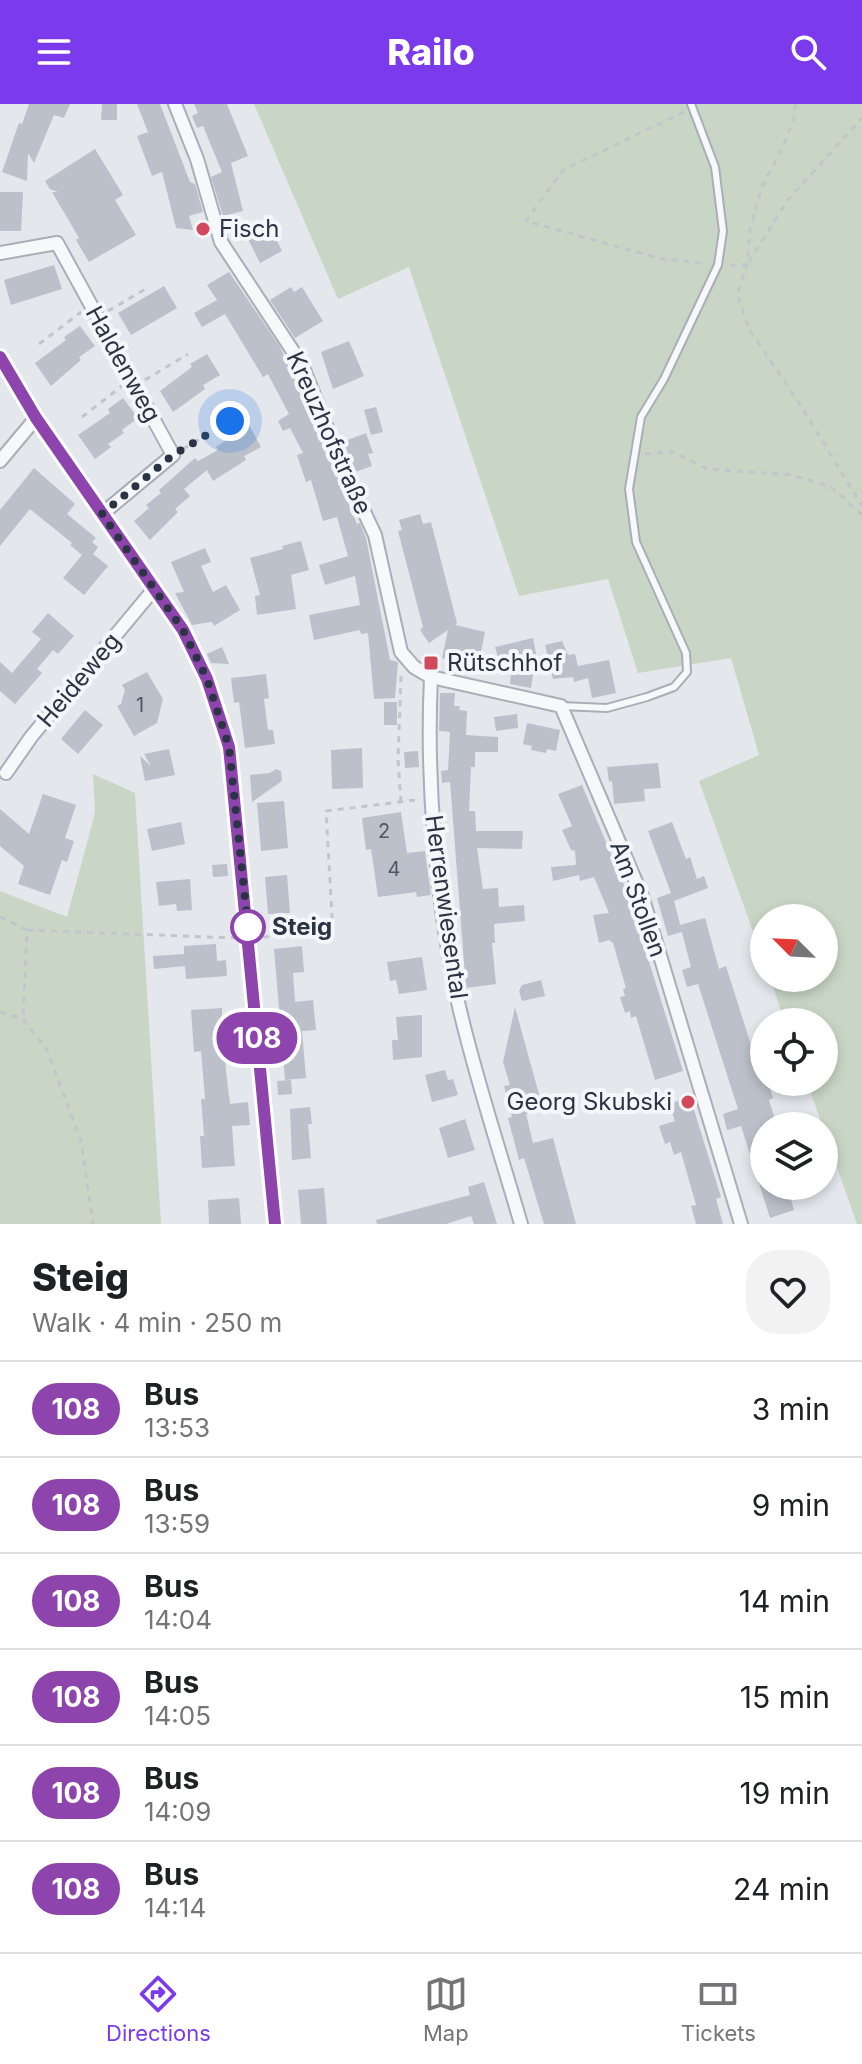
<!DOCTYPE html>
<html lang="en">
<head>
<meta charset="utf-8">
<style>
  body { margin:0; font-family:Inter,sans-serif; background:#f2f2f2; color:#202124; height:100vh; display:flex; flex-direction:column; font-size:30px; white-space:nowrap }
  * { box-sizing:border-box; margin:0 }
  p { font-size:26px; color:#757577 }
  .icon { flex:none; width:44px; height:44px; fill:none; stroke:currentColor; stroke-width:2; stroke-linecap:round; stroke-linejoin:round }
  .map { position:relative; height:1120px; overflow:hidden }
  .sheet { display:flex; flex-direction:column; background:#fff; flex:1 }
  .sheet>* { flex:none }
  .badge { padding:0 16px; border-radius:26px; font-size:28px; line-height:52px }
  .needle { width:52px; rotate:294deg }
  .controls { position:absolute; left:750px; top:800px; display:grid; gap:16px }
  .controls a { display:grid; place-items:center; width:88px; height:88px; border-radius:50%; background:#fff; box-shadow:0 4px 12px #0003; font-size:40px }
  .you { position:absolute; width:40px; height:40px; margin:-20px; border:6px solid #fff; border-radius:50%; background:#1a73e8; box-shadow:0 0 0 12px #1a73e833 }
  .map>.badge { position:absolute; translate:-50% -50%; box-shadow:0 0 0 4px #fff }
  .round { display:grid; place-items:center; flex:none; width:84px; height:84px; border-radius:32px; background:#f2f2f2 }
  .head { display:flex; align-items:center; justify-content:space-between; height:136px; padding:0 32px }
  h1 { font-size:38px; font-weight:800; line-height:60px }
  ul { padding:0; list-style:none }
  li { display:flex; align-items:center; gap:24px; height:96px; padding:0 32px; border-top:2px solid #e0e0e0 }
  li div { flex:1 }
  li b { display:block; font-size:30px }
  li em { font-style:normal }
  li .badge { min-width:88px; font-weight:700; text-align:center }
  header { display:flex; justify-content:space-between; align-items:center; height:104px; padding:0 32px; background:#7c3aed; color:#fff; font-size:36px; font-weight:800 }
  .menu { display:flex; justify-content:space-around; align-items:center; height:112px; border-top:2px solid #e0e0e0; background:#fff; font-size:22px; color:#757577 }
  .menu a { display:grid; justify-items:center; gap:4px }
  .menu .active { color:#7c3aed }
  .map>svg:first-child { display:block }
</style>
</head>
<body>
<header><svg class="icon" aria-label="menu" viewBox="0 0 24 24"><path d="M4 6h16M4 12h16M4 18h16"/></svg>Railo<svg class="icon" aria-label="search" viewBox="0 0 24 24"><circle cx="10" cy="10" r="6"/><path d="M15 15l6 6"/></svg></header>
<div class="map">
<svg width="862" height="1120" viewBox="0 0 862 1120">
  <rect width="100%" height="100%" fill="#e4e7ec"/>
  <g fill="#c9d6c5">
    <polygon points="254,0 862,0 862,1120 857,1120 807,978 824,978 824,918 785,918 770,874 824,874 824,814 764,814 764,858 699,677 759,651 731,554 638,569 608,475 519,492 409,163 338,195"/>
    <polygon points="93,670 135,689 161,1120 0,1120 0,787 67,813 95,709"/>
  </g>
  <g fill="#bbc0ca">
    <polygon points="29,0 70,0 64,14 54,11 34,59 28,49 27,77 2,68 19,19 22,20"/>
    <polygon points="102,0 117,0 117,16 101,16"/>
    <polygon points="137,0 160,0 190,78 195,80 203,108 189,112 193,126 176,124 162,68 152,72 137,32 148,28"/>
    <polygon points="194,0 227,0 248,52 231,59 243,107 223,112 211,73 222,68 203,22 197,24 192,12 198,9"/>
    <polygon points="95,45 123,91 115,96 136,131 89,158 76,136 79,134 52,88 58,88 50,85 45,77"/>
    <polygon points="0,88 23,88 21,127 0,127"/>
    <polygon points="269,120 282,147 260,159 246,131"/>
    <polygon points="54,161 62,185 11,201 4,176"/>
    <polygon points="229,168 280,243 307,299 357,420 360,419 366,434 390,556 398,558 395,594 374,595 368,529 361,530 360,526 314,536 309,511 360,501 355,472 325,481 319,461 348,452 337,413 323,417 311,376 306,378 297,351 303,349 290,324 283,327 278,317 289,310 268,270 263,273 225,210 202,223 194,209 217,196 207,181"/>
    <polygon points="164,182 177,204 131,231 118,209"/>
    <polygon points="291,183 294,188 302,183 323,217 295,234 270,196"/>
    <polygon points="80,222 95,242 79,253 81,256 51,282 35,259 66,236 64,233"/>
    <polygon points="349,237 364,272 333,285 321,248"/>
    <polygon points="207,250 220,271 203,281 205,285 173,308 160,287 192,263 190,260"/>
    <polygon points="123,294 138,314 122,326 124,329 108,340 111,343 95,355 78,331 110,309 108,305"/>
    <polygon points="376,303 383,328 371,331 364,306"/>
    <polygon points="249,321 261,343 244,352 246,356 213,377 207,366 184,385 190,392 175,405 178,408 150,436 134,417 149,404 146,401 161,389 159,386 195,354 198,357 218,346 216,343"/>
    <polygon points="366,329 373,349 368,350 372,362 355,368 342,338"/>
    <polygon points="34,364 75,400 67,410 96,434 92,438 98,443 93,450 108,462 84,491 63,474 82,451 70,441 72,439 30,405 0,442 0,406"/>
    <polygon points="420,410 423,420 431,418 457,519 455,521 485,528 478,562 442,554 448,526 429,539 420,526 423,523 398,427 402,426 399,416"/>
    <polygon points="301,437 309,466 291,471 296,505 257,511 255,492 260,491 250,454 283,445 282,442"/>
    <polygon points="205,444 211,458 201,462 213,488 226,481 240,506 214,522 212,518 192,521 175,489 184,488 171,458"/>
    <polygon points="48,509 74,532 58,550 53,546 37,565 42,569 15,600 0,587 0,558 12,569 41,535 32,528"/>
    <polygon points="533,534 536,549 531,584 510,580 511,570 507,570 509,558 500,561 495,543"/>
    <polygon points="562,537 568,551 575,550 578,562 609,556 616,589 592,594 588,574 574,578 573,573 553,575 545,541"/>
    <polygon points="222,543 229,560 211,559 207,550"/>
    <polygon points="147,568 163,595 157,619 134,632 117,602 121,600 125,586 122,581"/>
    <polygon points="266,570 269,594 264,595 268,626 273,626 275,640 245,644 239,598 234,599 231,574"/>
    <polygon points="440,589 455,589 454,602 460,602 459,606 467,607 466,631 498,633 498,648 475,648 475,663 471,663 469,707 475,707 476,727 523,727 522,745 477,744 483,785 498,784 499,803 524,801 525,817 494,820 495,839 492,839 496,880 466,884 450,678 442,679 441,667 448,666 450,628 439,627"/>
    <rect x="384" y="598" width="13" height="23"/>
    <polygon points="85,606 103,621 78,650 61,635"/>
    <polygon points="517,610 518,624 496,627 494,613"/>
    <polygon points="527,619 560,626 556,647 547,645 546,649 531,646 532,642 523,640"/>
    <polygon points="362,644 363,684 332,685 331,646"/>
    <polygon points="169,645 175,671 145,677 140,652 151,662 144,650"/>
    <polygon points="418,647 419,663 405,664 404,648"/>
    <polygon points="658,659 661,684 644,685 645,697 614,700 612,677 609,678 607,663"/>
    <polygon points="276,665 281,667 282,677 252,698 250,671 270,669"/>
    <polygon points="582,681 628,790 683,967 655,976 636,912 631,914 630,907 625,909 620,893 625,892 623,885 626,884 613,839 609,836 599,839 593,811 609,809 594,773 580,777 579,771 553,777 551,763 575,761 576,759 575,747 571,746 562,726 572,722 558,690"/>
    <polygon points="43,690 76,701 65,734 74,737 67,758 62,756 50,791 18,780 24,762 0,742 0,705 29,730"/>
    <polygon points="284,697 288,744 261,747 257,699"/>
    <polygon points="401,708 407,749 425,747 431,791 417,793 416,788 378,793 371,745 366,746 362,714"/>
    <polygon points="181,718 185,740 152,747 147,725"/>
    <polygon points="672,718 686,755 690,753 697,775 704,772 708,784 674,797 682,828 668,832 657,794 671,789 648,727"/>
    <polygon points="227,760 228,772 213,773 212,761"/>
    <polygon points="287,771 290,809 268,810 265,773"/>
    <polygon points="190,775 192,806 177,807 176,800 159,802 156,778"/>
    <polygon points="705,814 719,865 726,862 758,963 764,961 764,978 768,978 773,994 769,996 777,1022 764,1022 764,1082 787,1082 794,1106 770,1114 741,1022 727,1026 723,1010 738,1005 698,880 687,883 682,866 691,863 680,821"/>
    <polygon points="216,840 217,857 226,856 227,872 186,875 185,862 154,865 153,852 184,850 184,842"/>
    <polygon points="302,842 304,868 293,869 295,898 313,896 316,926 302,927 306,974 285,976 274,845"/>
    <polygon points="422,853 427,886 399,890 396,876 390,877 387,858"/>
    <polygon points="541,876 545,892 522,897 519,887 522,881"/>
    <polygon points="515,903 543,1005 526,1010 533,1039 553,1034 576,1120 544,1120 524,1054 519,1056 508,1014 512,1013 504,982 510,981 503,958"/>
    <polygon points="222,904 222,912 241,910 241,924 223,925 226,967 230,1000 248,998 250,1021 232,1022 235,1062 202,1064 200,1032 204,1032 201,995 205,995 201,947 194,948 191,906"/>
    <polygon points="422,911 422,953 393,956 392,936 398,936 396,913"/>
    <polygon points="445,966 448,976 453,975 458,991 432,998 425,971"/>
    <polygon points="291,976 292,990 278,991 277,977"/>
    <polygon points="690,993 721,1093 716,1095 723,1120 696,1120 691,1102 696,1101 681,1048 674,1051 670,1038 665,1040 659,1022 675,1017 669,1000"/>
    <polygon points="310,1003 312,1020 308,1020 311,1054 292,1056 290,1005"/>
    <polygon points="465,1015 475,1046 448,1054 439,1024"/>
    <polygon points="484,1078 497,1120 474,1120 471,1112 446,1120 377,1120 376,1116 470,1091 468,1083"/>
    <polygon points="324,1084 327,1120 301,1120 298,1086"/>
    <polygon points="239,1094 241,1120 209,1120 208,1096"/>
  </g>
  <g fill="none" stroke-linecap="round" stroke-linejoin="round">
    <defs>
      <polyline id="lane" points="561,602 607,604 647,593 674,583 687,568 686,549 636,438 629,385 641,313 664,275 718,161 723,127 715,63 691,0"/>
      <g id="street">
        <polyline points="175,0 197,55 221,138 302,261 341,359 375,431 401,548 414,563 431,573 561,602 642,792 741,1120"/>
        <polyline points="0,149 57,139 173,351 102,410"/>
        <polyline points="0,253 36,314 183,526 207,575 229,643 275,1120"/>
        <polyline points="0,357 36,314"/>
        <path d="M431 573C426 678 436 796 458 898 475 973 500 1047 521 1120"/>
        <polyline points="6,669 31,633 154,485"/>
      </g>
    </defs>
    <use href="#lane" stroke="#a9aeb7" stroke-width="10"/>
    <use href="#street" stroke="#a9aeb7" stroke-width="16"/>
    <g stroke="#c2c5cb" stroke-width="3" stroke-dasharray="6 6" stroke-linecap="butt">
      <polyline points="795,0 795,11 783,43 762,82 750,126 747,161 737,190 749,225 801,302 862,402"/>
      <polyline points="684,8 563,66 526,117 658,154 707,160"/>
      <polyline points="749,158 787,97 862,14"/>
      <polyline points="730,161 747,161"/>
      <polyline points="108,207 149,183"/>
      <polyline points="39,240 81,208"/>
      <polyline points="145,276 188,250"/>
      <polyline points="82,313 122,282"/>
      <polyline points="183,345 230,317"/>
      <polyline points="645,350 673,348 707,365 793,371 831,383 862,411"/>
      <polyline points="401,698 398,655 401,572"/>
      <polyline points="0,813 27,826 23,915"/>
      <polyline points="27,826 235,834"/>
      <polyline points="263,833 333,829 326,707 416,696"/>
      <polyline points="0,908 23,915 47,946 81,1037 93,1120"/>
    </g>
    <use href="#lane" stroke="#f7f8fa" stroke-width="6"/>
    <use href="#street" stroke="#f7f8fa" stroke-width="12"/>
  </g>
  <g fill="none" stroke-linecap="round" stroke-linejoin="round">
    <defs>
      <polyline id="line" points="0,253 36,314 183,526 207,575 229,643 275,1120"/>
    </defs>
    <use href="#line" stroke="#fff" stroke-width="18"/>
    <use href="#line" stroke="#8e44ad" stroke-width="12"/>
    <polyline stroke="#2b3445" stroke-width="8" stroke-dasharray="0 14.4" points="230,317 173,351 102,410 183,526 207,575 229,643 248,823"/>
  </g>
  <g fill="#d1495b" stroke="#f4f6f9" stroke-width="3">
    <circle cx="203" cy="125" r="8"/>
    <rect x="423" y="551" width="16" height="16" rx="4"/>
    <circle cx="688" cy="998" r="8"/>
  </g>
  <circle fill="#fff" stroke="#8e44ad" stroke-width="4" cx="248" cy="823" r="16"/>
  <g text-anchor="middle" stroke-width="8" stroke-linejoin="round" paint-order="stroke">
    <g font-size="20" fill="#4f5766">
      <text x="140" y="608">1</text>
      <text x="384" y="734">2</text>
      <text x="394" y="772">4</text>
    </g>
    <g font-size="24" fill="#2b3445" stroke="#f4f6f9" text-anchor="start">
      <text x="219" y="133">Fisch</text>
      <text x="447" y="567">Rütschhof</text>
      <text x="672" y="1006" text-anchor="end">Georg Skubski</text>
    </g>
    <g font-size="24" fill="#2b3445" stroke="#f4f6f9">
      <text transform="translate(123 260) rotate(61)" y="8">Haldenweg</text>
      <text transform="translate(329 329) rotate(66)" y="8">Kreuzhofstraße</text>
      <text transform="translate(79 576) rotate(-50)" y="8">Heideweg</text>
      <text transform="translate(638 795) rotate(70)" y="8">Am Stollen</text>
      <text transform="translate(446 803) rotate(82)" y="8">Herrenwiesental</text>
    </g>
    <g font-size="24" font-weight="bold" fill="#2b3445" stroke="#f4f6f9" text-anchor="start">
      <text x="272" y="831">Steig</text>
    </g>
  </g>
</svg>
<div class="controls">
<a><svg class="needle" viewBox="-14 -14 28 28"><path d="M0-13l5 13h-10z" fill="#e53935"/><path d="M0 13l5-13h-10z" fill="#757577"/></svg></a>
<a><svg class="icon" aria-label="locate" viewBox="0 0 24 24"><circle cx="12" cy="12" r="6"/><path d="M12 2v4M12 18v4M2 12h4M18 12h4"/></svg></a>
<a><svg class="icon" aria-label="layers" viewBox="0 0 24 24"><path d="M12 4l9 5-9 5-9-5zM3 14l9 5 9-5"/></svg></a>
</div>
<div class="you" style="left:230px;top:317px"></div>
<b class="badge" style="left:257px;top:934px;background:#8e44ad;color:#fff">108</b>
</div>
<section class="sheet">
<div class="head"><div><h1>Steig</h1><p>Walk · 4 min · 250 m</p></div><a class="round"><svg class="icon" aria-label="heart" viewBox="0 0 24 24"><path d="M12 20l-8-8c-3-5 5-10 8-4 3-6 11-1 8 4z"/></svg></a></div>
<ul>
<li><span class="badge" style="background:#8e44ad;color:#fff">108</span><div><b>Bus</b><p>13:53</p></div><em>3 min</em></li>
<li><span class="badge" style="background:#8e44ad;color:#fff">108</span><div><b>Bus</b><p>13:59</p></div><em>9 min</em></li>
<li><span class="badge" style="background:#8e44ad;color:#fff">108</span><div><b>Bus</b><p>14:04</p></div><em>14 min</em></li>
<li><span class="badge" style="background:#8e44ad;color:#fff">108</span><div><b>Bus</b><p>14:05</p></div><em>15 min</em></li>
<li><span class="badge" style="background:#8e44ad;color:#fff">108</span><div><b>Bus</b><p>14:09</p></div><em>19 min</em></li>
<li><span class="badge" style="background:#8e44ad;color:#fff">108</span><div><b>Bus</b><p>14:14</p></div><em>24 min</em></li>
</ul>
</section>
<nav class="menu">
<a class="active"><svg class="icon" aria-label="directions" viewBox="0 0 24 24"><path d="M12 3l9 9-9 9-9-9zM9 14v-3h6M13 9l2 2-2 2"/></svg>Directions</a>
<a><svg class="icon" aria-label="map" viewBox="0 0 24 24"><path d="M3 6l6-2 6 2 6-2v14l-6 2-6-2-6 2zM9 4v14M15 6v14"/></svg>Map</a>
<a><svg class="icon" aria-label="tickets" viewBox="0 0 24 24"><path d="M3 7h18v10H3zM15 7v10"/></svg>Tickets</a>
</nav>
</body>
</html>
